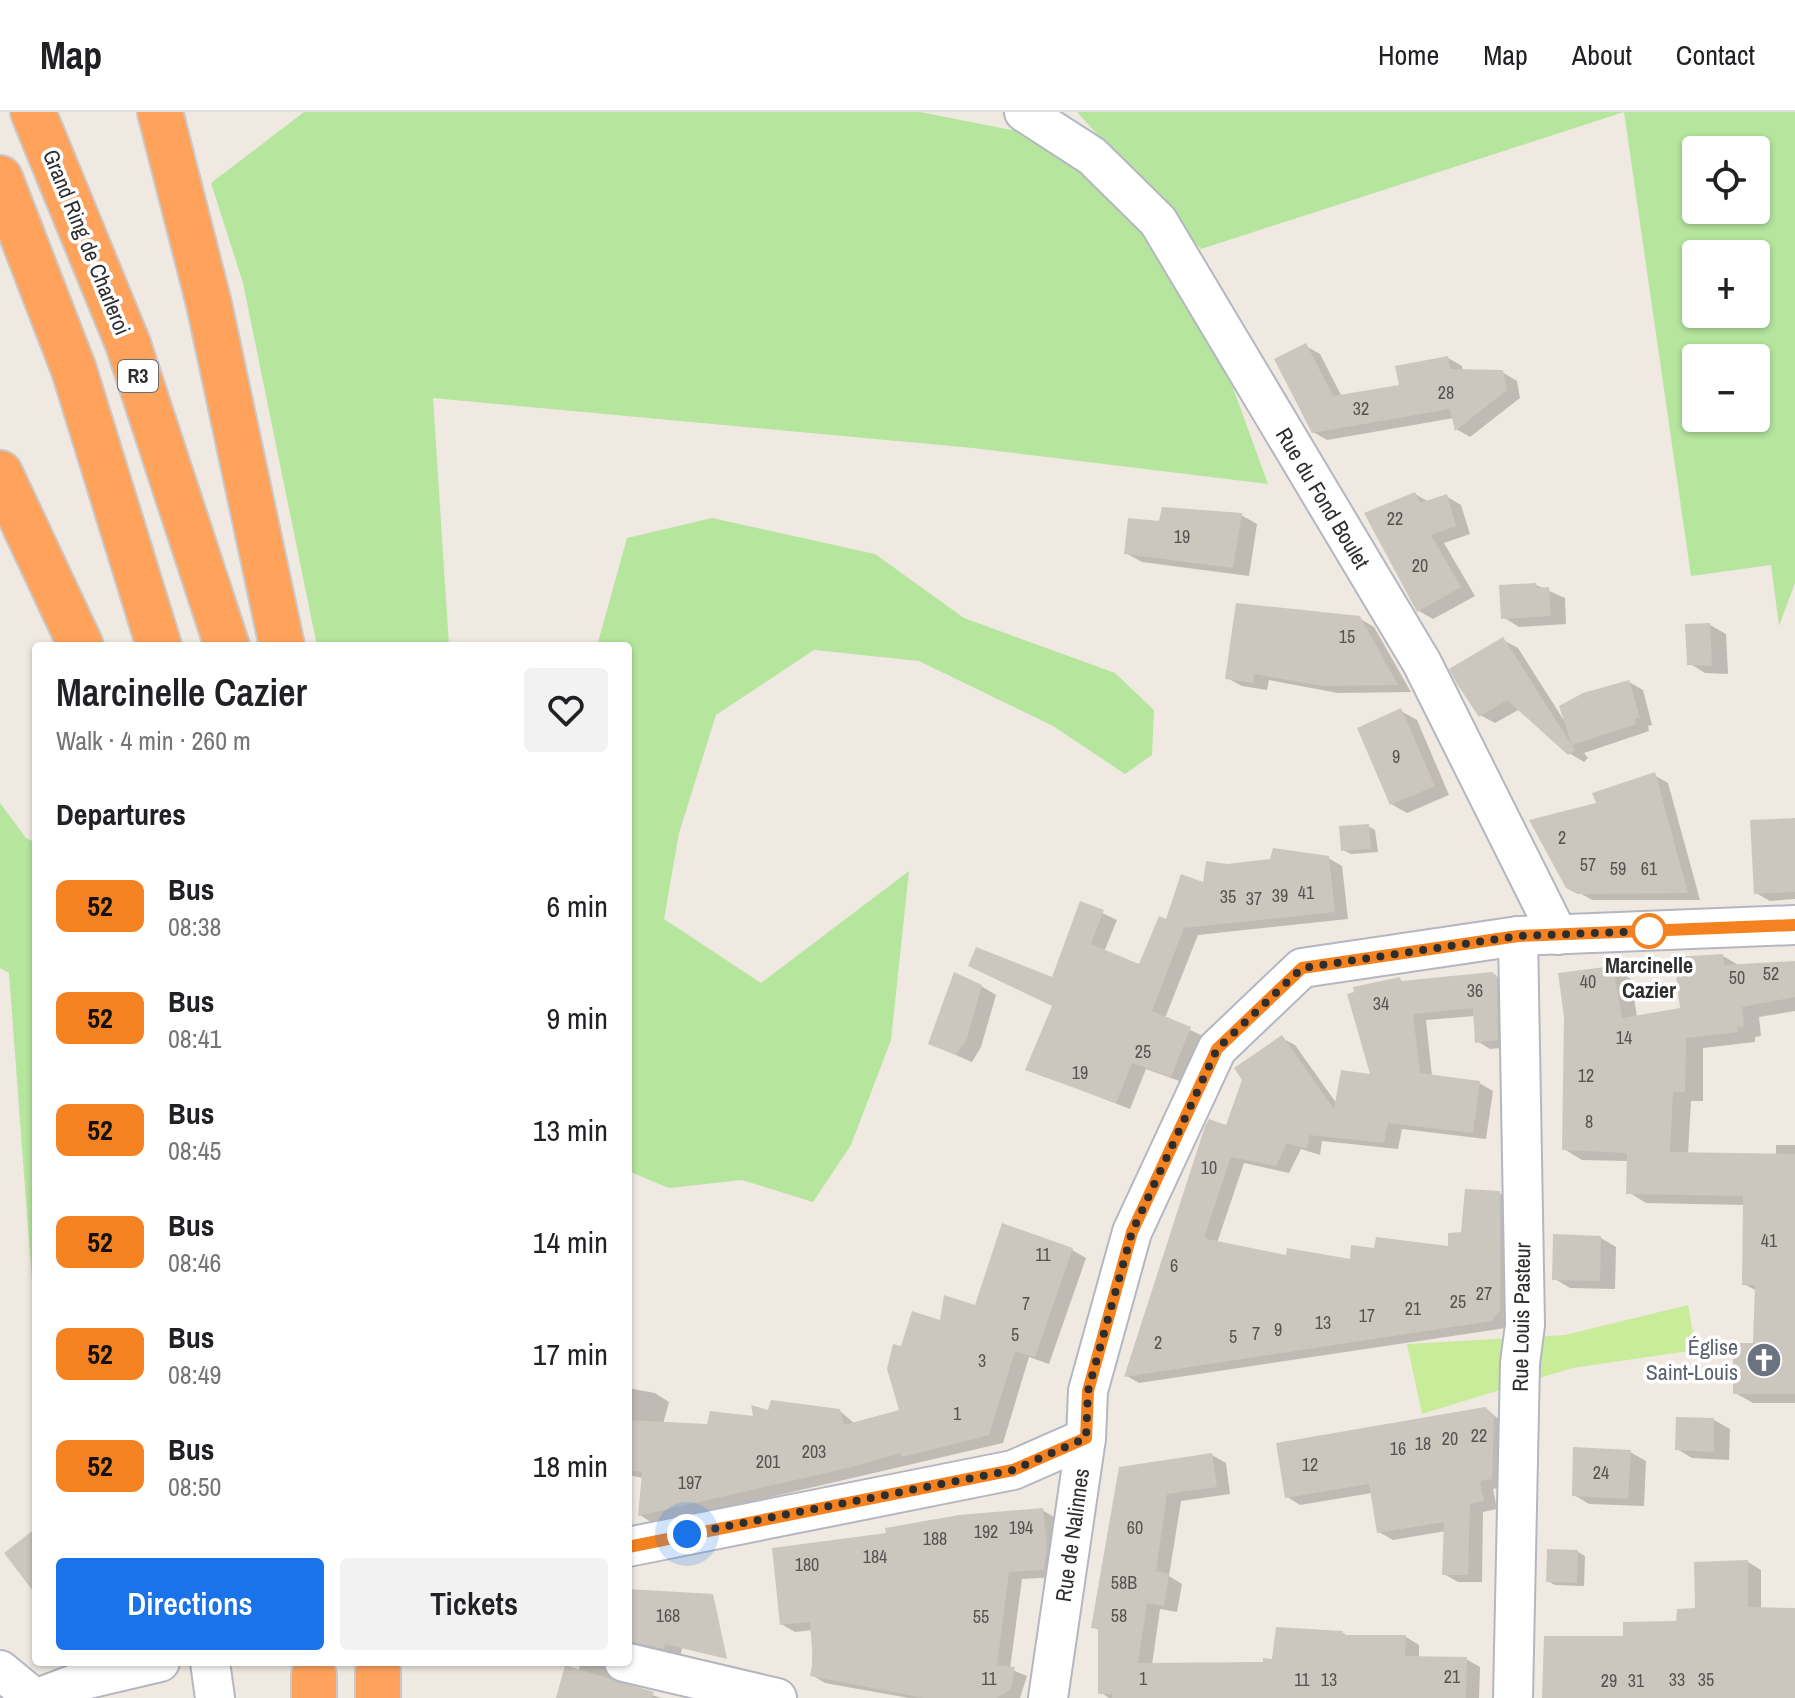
<!DOCTYPE html>
<html lang="en">
<head>
<meta charset="utf-8">
<style>
  body { margin:0; font-family:"Archivo Narrow",sans-serif; background:#f2f2f2; color:#202124; height:100vh; display:flex; flex-direction:column; font-size:30px; white-space:nowrap }
  * { box-sizing:border-box; margin:0 }
  p { font-size:26px; color:#757577 }
  .icon { flex:none; width:44px; height:44px; fill:none; stroke:currentColor; stroke-width:2; stroke-linecap:round; stroke-linejoin:round }
  .map { position:relative; flex:1; overflow:hidden }
  .drawer { position:absolute; left:32px; top:530px; width:600px; height:1024px; display:flex; flex-direction:column; background:#fff; border-radius:8px; box-shadow:0 2px 6px #0004 }
  .drawer>* { flex:none }
  .badge { padding:0 16px; border-radius:12px; font-size:28px; line-height:52px }
  .controls { position:absolute; left:1682px; top:24px; display:grid; gap:16px }
  .controls a { display:grid; place-items:center; width:88px; height:88px; border-radius:8px; background:#fff; box-shadow:0 2px 6px #0004; font-size:40px }
  .you { position:absolute; width:40px; height:40px; margin:-20px; border:6px solid #fff; border-radius:50%; background:#1a73e8; box-shadow:0 0 0 12px #1a73e833 }
  .map>.badge { position:absolute; translate:-50% -50%; box-shadow:0 0 0 4px #fff }
  h2 { padding:0 24px; font-size:30px; line-height:72px }
  .round { display:grid; place-items:center; flex:none; width:84px; height:84px; border-radius:8px; background:#f2f2f2 }
  .head { display:flex; align-items:center; justify-content:space-between; height:136px; padding:0 24px }
  h1 { font-size:38px; font-weight:600; line-height:60px }
  .action { display:flex; gap:16px; margin-top:auto; padding:16px 24px }
  .action a { flex:1; height:92px; border-radius:8px; background:#1a73e8; color:#fff; font-size:32px; font-weight:600; line-height:92px; text-align:center }
  .action a+a { background:#f2f2f2; color:#202124 }
  ul { padding:0; list-style:none }
  li { display:flex; align-items:center; gap:24px; height:112px; padding:0 24px }
  li div { flex:1 }
  li b { display:block; font-size:30px }
  li em { font-style:normal }
  li .badge { min-width:88px; font-weight:700; text-align:center }
  header { display:flex; align-items:center; gap:48px; box-sizing:border-box; height:112px; padding:0 40px; background:#fff; border-bottom:2px solid #e0e0e0 }
  header strong { font-size:38px }
  nav { display:flex; gap:44px; margin-inline-start:auto; font-size:28px }
  .map>svg:first-child { display:block }
</style>
</head>
<body>
<header>
<strong>Map</strong>
<nav><a>Home</a><a>Map</a><a>About</a><a>Contact</a></nav>
</header>
<div class="map">
<svg width="1795" height="1586" viewBox="0 0 1795 1586">
  <rect width="100%" height="100%" fill="#efe9e1"/>
  <g fill="#b6e59e" fill-rule="evenodd">
    <polygon points="304,0 920,0 1032,22 1145,113 1232,273 1268,372 973,336 433,286 449,534 317,534 243,171 211,71"/>
    <path d="M1077 0H1795V471L1779 514 1771 453 1691 464 1624 0 1201 137ZM1696 38H1756V98H1696ZM1696 142H1756V202H1696ZM1696 246H1756V306H1696Z"/>
    <polygon points="712,406 875,442 964,506 1115,561 1154,598 1152,643 1125,662 1053,614 919,549 814,538 716,603 679,721 664,807 761,871 909,759 891,928 851,1033 813,1090 742,1068 669,1076 628,1059 628,534 597,534 627,426"/>
    <polygon points="0,691 26,726 36,731 36,1223 9,861 0,856"/>
  </g>
  <polygon fill="#c9ec9a" points="1688,1193 1696,1238 1572,1256 1422,1302 1407,1232 1565,1223"/>
  <g fill="#0003">
    <polygon points="1306,234 1320,242 1342,285 1402,274 1448,246 1462,254 1463,259 1502,260 1517,269 1520,286 1470,325 1456,317 1454,306 1327,328 1313,320"/>
    <polygon points="1415,382 1429,390 1446,384 1461,393 1470,422 1444,431 1475,484 1433,507 1419,499"/>
    <polygon points="1241,403 1257,412 1249,464 1142,450 1126,441 1160,411"/>
    <polygon points="1536,473 1565,486 1566,512 1519,515 1503,505"/>
    <polygon points="1359,506 1374,515 1411,580 1338,581 1269,568 1267,578 1242,574 1227,566"/>
    <polygon points="1710,513 1726,522 1728,562 1705,561 1689,551"/>
    <polygon points="1503,528 1518,536 1565,610 1629,570 1643,578 1652,613 1648,614 1649,619 1584,641 1588,646 1584,650 1569,641 1520,597 1495,611 1480,603"/>
    <polygon points="1401,599 1417,608 1449,683 1407,701 1391,692"/>
    <polygon points="1654,663 1668,671 1700,788 1592,788 1568,774 1598,692"/>
    <polygon points="1795,708 1795,787 1770,789 1756,781"/>
    <polygon points="1368,714 1375,718 1378,740 1351,742 1343,738"/>
    <polygon points="1328,746 1342,754 1348,807 1198,823 1165,906 1203,924 1185,971 1146,957 1130,997 1027,957 1054,895 1053,868 1081,791 1117,808 1104,840 1140,855 1167,809 1227,754"/>
    <polygon points="1723,844 1740,854 1795,851 1795,899 1759,905 1761,924 1755,925 1755,930 1703,936 1703,989 1691,989 1688,1042 1776,1044 1776,1033 1795,1033 1795,1291 1753,1291 1735,1281 1754,1233 1757,1179 1744,1172 1745,1093 1646,1091 1628,1080 1629,1049 1582,1048 1564,1037 1613,856 1631,867 1637,905 1682,898"/>
    <polygon points="1492,862 1506,870 1511,935 1490,937 1477,929 1475,904 1426,908 1432,964 1479,971 1493,979 1486,1027 1402,1017 1398,1037 1322,1029 1320,1043 1301,1037 1289,1061 1244,1051 1217,1131 1287,1146 1352,1149 1376,1138 1450,1137 1499,1081 1513,1088 1513,1206 1506,1216 1139,1271 1127,1264 1227,1015 1282,926 1295,933 1337,992 1373,965 1399,867 1405,871"/>
    <polygon points="981,874 996,883 981,935 972,950 930,932"/>
    <polygon points="1601,1126 1616,1135 1615,1177 1570,1176 1555,1167"/>
    <polygon points="1072,1138 1086,1146 1049,1252 1029,1245 1003,1331 654,1412 640,1403 643,1366 628,1363 628,1276 655,1281 669,1290 663,1312 709,1314 770,1300 840,1299 855,1312 901,1300 903,1236"/>
    <polygon points="1485,1297 1507,1313 1506,1374 1493,1377 1497,1397 1483,1400 1482,1470 1458,1470 1444,1462 1446,1419 1393,1428 1379,1420 1372,1381 1300,1393 1286,1384"/>
    <polygon points="1714,1308 1730,1317 1729,1348 1692,1346 1677,1337"/>
    <polygon points="1630,1340 1646,1349 1644,1394 1589,1392 1574,1383"/>
    <polygon points="1212,1343 1226,1351 1230,1382 1181,1389 1169,1464 1182,1472 1177,1500 1160,1497 1152,1553 1265,1552 1343,1521 1349,1525 1406,1525 1419,1533 1419,1546 1466,1547 1480,1555 1479,1586 1109,1586 1100,1580 1100,1519 1093,1514 1121,1357"/>
    <polygon points="1042,1398 1056,1406 1057,1465 1022,1467 1010,1557 1027,1564 1020,1586 909,1586 825,1571 812,1563 813,1518 795,1520 781,1512"/>
    <polygon points="1578,1440 1585,1444 1584,1474 1555,1473 1548,1469"/>
    <polygon points="1748,1450 1761,1458 1761,1497 1795,1499 1795,1586 1544,1586 1625,1526 1678,1511"/>
    <polygon points="628,1479 696,1491 680,1544 628,1540"/>
    <polygon points="580,1550 619,1550 617,1566 621,1572 661,1586 558,1586 579,1560"/>
  </g>
  <g fill="#cbc7bf">
    <polygon points="1306,231 1333,284 1399,273 1395,254 1448,244 1450,257 1503,258 1507,278 1455,319 1450,297 1312,321 1274,247"/>
    <polygon points="1415,380 1420,391 1447,382 1456,414 1431,423 1461,475 1417,500 1364,401"/>
    <polygon points="1162,395 1242,401 1233,456 1124,442 1128,406 1159,409"/>
    <polygon points="1536,471 1537,476 1549,475 1551,504 1501,507 1499,473"/>
    <polygon points="1236,491 1360,504 1398,573 1322,574 1254,562 1253,571 1225,567"/>
    <polygon points="1710,511 1712,554 1687,553 1685,512"/>
    <polygon points="1503,525 1575,638 1568,643 1507,588 1479,605 1457,572 1449,557"/>
    <polygon points="1629,568 1640,606 1635,606 1636,612 1572,633 1559,594 1583,581"/>
    <polygon points="1401,596 1435,674 1390,693 1357,616"/>
    <polygon points="1655,660 1688,781 1577,782 1566,776 1529,708 1596,691 1592,681"/>
    <polygon points="1795,706 1795,780 1754,782 1750,708"/>
    <polygon points="1369,712 1371,737 1341,739 1339,714"/>
    <polygon points="1273,736 1329,744 1335,800 1184,816 1152,899 1191,915 1171,965 1132,951 1116,991 1025,958 1052,894 968,854 976,835 1052,865 1080,789 1104,798 1091,832 1139,852 1159,804 1166,807 1181,762 1203,770 1206,749 1227,752 1270,747"/>
    <polygon points="1723,842 1724,853 1795,849 1795,885 1742,895 1744,914 1737,916 1738,920 1686,926 1685,980 1673,980 1670,1040 1795,1042 1795,1282 1733,1282 1733,1231 1753,1231 1755,1173 1742,1173 1743,1084 1626,1082 1627,1041 1562,1038 1564,905 1558,861 1613,854 1622,906 1680,896 1674,845"/>
    <polygon points="954,860 982,873 967,927 956,943 928,932"/>
    <polygon points="1492,860 1497,864 1498,928 1475,931 1473,896 1413,902 1420,961 1480,969 1473,1021 1388,1011 1384,1031 1309,1023 1307,1037 1287,1031 1276,1054 1231,1045 1205,1123 1207,1127 1286,1143 1287,1136 1350,1147 1351,1133 1374,1136 1376,1125 1448,1134 1448,1121 1461,1120 1465,1077 1500,1079 1500,1198 1492,1209 1124,1265 1205,1014 1209,1007 1226,1013 1242,968 1234,956 1282,923 1334,997 1341,958 1370,962 1347,882 1354,880 1353,875 1400,865 1401,869"/>
    <polygon points="1002,1111 1073,1136 1035,1245 1015,1239 989,1323 902,1345 900,1341 852,1355 638,1404 642,1360 628,1358 628,1308 707,1312 710,1299 753,1304 751,1293 768,1298 771,1288 840,1297 844,1313 899,1298 887,1257 893,1232 901,1234 912,1199 940,1208 944,1183 975,1193"/>
    <polygon points="1553,1122 1601,1124 1600,1169 1552,1168"/>
    <polygon points="1485,1295 1494,1303 1492,1367 1480,1369 1484,1389 1470,1392 1468,1463 1442,1463 1444,1410 1377,1421 1369,1372 1285,1386 1276,1331"/>
    <polygon points="1676,1305 1714,1306 1714,1340 1675,1338"/>
    <polygon points="1573,1335 1631,1338 1628,1387 1572,1384"/>
    <polygon points="1212,1341 1217,1375 1167,1382 1156,1459 1169,1462 1164,1494 1147,1491 1138,1551 1263,1550 1263,1546 1272,1547 1276,1515 1343,1519 1343,1523 1406,1523 1405,1544 1467,1545 1466,1586 1112,1586 1112,1582 1098,1582 1098,1517 1091,1516 1119,1355"/>
    <polygon points="1043,1396 1047,1433 1044,1458 1009,1460 997,1553 1015,1555 1011,1577 997,1586 924,1586 810,1564 813,1549 810,1510 780,1513 772,1436 886,1421 885,1416 959,1403"/>
    <polygon points="36,1416 36,1483 4,1441"/>
    <polygon points="1547,1437 1578,1438 1577,1471 1546,1470"/>
    <polygon points="1748,1448 1748,1495 1795,1496 1795,1586 1542,1586 1544,1524 1623,1524 1623,1510 1676,1509 1677,1497 1695,1496 1694,1450"/>
    <polygon points="628,1477 713,1482 727,1547 665,1532 664,1537 628,1529"/>
    <polygon points="565,1553 654,1580 652,1586 556,1586"/>
  </g>
  <g fill="none" stroke-linecap="round" stroke-linejoin="round">
    <defs>
      <g id="minor">
        <polyline points="1024,0 1092,44 1158,109 1422,551 1558,823"/>
        <polyline points="628,1435 1013,1358 1086,1326"/>
        <polyline points="210,1550 215,1586"/>
        <polyline points="624,1550 777,1586"/>
        <polyline points="0,1558 34,1586"/>
        <polyline points="38,1586 88,1567 160,1550"/>
        <polyline points="1048,1586 1086,1326 1088,1279 1132,1120 1217,937 1302,856 1518,824 1795,813"/>
        <polyline points="1513,1586 1520,1251 1525,1213 1518,824"/>
      </g>
      <g id="motorway">
        <polyline points="33,0 128,232 227,534"/>
        <polyline points="160,0 209,192 282,534"/>
        <polyline points="0,66 74,258 159,534"/>
        <polyline points="0,361 81,534"/>
        <polyline points="378,1560 378,1586"/>
        <polyline points="314,1564 314,1586"/>
      </g>
    </defs>
    <use href="#minor" stroke="#b4b7c1" stroke-width="42"/>
    <use href="#motorway" stroke="#c9c9c9" stroke-width="48"/>
    <use href="#minor" stroke="#fff" stroke-width="38"/>
    <use href="#motorway" stroke="#ffa35c" stroke-width="44"/>
  </g>
  <g fill="none" stroke-linecap="round" stroke-linejoin="round">
    <defs>
      <polyline id="line" points="628,1435 1013,1358 1086,1326 1088,1279 1132,1120 1205,963 1217,937 1302,856 1518,824 1795,813"/>
    </defs>
    <use href="#line" stroke="#fff" stroke-width="18"/>
    <use href="#line" stroke="#f58220" stroke-width="12"/>
    <polyline stroke="#2e2e2e" stroke-width="8" stroke-dasharray="0 14.4" points="687,1422 1013,1358 1086,1326 1088,1279 1132,1120 1205,963 1217,937 1302,856 1518,824 1649,819"/>
  </g>
  <defs>
    <symbol id="church-disc" viewBox="-11 -11 22 22"><circle r="9.5" fill="#6b7280" stroke="#fff"/><path d="M-1.2-6h2.4v3.5h3.3v2.4h-3.3V6h-2.4V-.1h-3.3v-2.4h3.3Z" fill="#fff"/></symbol>
  </defs>
  <g fill-rule="evenodd">
    <use href="#church-disc" x="1744" y="1228" width="40" height="40"/>
  </g>
  <circle fill="#fff" stroke="#f58220" stroke-width="4" cx="1649" cy="819" r="16"/>
  <g text-anchor="middle" stroke-width="7" stroke-linejoin="round" paint-order="stroke">
    <g font-size="18" fill="#555452">
      <text x="1446" y="287">28</text>
      <text x="1361" y="303">32</text>
      <text x="1395" y="413">22</text>
      <text x="1182" y="431">19</text>
      <text x="1420" y="460">20</text>
      <text x="1347" y="531">15</text>
      <text x="1396" y="651">9</text>
      <text x="1562" y="732">2</text>
      <text x="1588" y="759">57</text>
      <text x="1618" y="763">59</text>
      <text x="1649" y="763">61</text>
      <text x="1306" y="787">41</text>
      <text x="1280" y="790">39</text>
      <text x="1228" y="791">35</text>
      <text x="1254" y="793">37</text>
      <text x="1771" y="868">52</text>
      <text x="1737" y="872">50</text>
      <text x="1588" y="876">40</text>
      <text x="1475" y="885">36</text>
      <text x="1381" y="898">34</text>
      <text x="1624" y="932">14</text>
      <text x="1143" y="946">25</text>
      <text x="1080" y="967">19</text>
      <text x="1586" y="970">12</text>
      <text x="1589" y="1016">8</text>
      <text x="1209" y="1062">10</text>
      <text x="1769" y="1135">41</text>
      <text x="1043" y="1149">11</text>
      <text x="1174" y="1160">6</text>
      <text x="1484" y="1188">27</text>
      <text x="1458" y="1196">25</text>
      <text x="1026" y="1198">7</text>
      <text x="1413" y="1203">21</text>
      <text x="1367" y="1210">17</text>
      <text x="1323" y="1217">13</text>
      <text x="1278" y="1224">9</text>
      <text x="1256" y="1228">7</text>
      <text x="1015" y="1229">5</text>
      <text x="1233" y="1231">5</text>
      <text x="1158" y="1237">2</text>
      <text x="982" y="1255">3</text>
      <text x="957" y="1308">1</text>
      <text x="1479" y="1330">22</text>
      <text x="1450" y="1333">20</text>
      <text x="1423" y="1338">18</text>
      <text x="1398" y="1343">16</text>
      <text x="814" y="1346">203</text>
      <text x="768" y="1356">201</text>
      <text x="1310" y="1359">12</text>
      <text x="1601" y="1367">24</text>
      <text x="690" y="1377">197</text>
      <text x="1021" y="1422">194</text>
      <text x="1135" y="1422">60</text>
      <text x="986" y="1426">192</text>
      <text x="935" y="1433">188</text>
      <text x="875" y="1451">184</text>
      <text x="807" y="1459">180</text>
      <text x="1124" y="1477">58B</text>
      <text x="668" y="1510">168</text>
      <text x="1119" y="1510">58</text>
      <text x="981" y="1511">55</text>
      <text x="1452" y="1571">21</text>
      <text x="989" y="1573">11</text>
      <text x="1143" y="1573">1</text>
      <text x="1302" y="1574">11</text>
      <text x="1329" y="1574">13</text>
      <text x="1677" y="1574">33</text>
      <text x="1706" y="1574">35</text>
      <text x="1609" y="1575">29</text>
      <text x="1636" y="1575">31</text>
    </g>
    <rect fill="#fff" stroke="#6d6d6d" stroke-width="2" x="118" y="248" width="40" height="32" rx="6"/>
    <g font-size="20" font-weight="bold" fill="#2e2e2e">
      <text x="138" y="271">R3</text>
    </g>
    <g font-size="22" fill="#2e2e2e" stroke="#fff">
      <text transform="translate(87 130) rotate(68)" y="8">Grand Ring de Charleroi</text>
      <text transform="translate(1323 386) rotate(59)" y="8">Rue du Fond Boulet</text>
      <text transform="translate(1521 1205) rotate(-89)" y="8">Rue Louis Pasteur</text>
      <text transform="translate(1072 1423) rotate(-82)" y="8">Rue de Nalinnes</text>
    </g>
    <g font-size="22" font-weight="bold" fill="#2e2e2e" stroke="#fff">
      <text x="1649" y="861">Marcinelle<tspan x="1649" dy="25">Cazier</tspan></text>
    </g>
    <g font-size="22" fill="#5b616d" stroke="#fff" text-anchor="end">
      <text x="1738" y="1243">Église<tspan x="1738" dy="25">Saint-Louis</tspan></text>
    </g>
  </g>
</svg>
<div class="controls">
<a><svg class="icon" aria-label="locate" viewBox="0 0 24 24"><circle cx="12" cy="12" r="6"/><path d="M12 2v4M12 18v4M2 12h4M18 12h4"/></svg></a>
<a>+</a>
<a>−</a>
</div>
<div class="you" style="left:687px;top:1422px"></div>
<section class="drawer">
<div class="head"><div><h1>Marcinelle Cazier</h1><p>Walk · 4 min · 260 m</p></div><a class="round"><svg class="icon" aria-label="heart" viewBox="0 0 24 24"><path d="M12 20l-8-8c-3-5 5-10 8-4 3-6 11-1 8 4z"/></svg></a></div>
<h2>Departures</h2>
<ul>
<li><span class="badge" style="background:#f58220;color:#111">52</span><div><b>Bus</b><p>08:38</p></div><em>6 min</em></li>
<li><span class="badge" style="background:#f58220;color:#111">52</span><div><b>Bus</b><p>08:41</p></div><em>9 min</em></li>
<li><span class="badge" style="background:#f58220;color:#111">52</span><div><b>Bus</b><p>08:45</p></div><em>13 min</em></li>
<li><span class="badge" style="background:#f58220;color:#111">52</span><div><b>Bus</b><p>08:46</p></div><em>14 min</em></li>
<li><span class="badge" style="background:#f58220;color:#111">52</span><div><b>Bus</b><p>08:49</p></div><em>17 min</em></li>
<li><span class="badge" style="background:#f58220;color:#111">52</span><div><b>Bus</b><p>08:50</p></div><em>18 min</em></li>
</ul>
<div class="action"><a>Directions</a><a>Tickets</a></div>
</section>
</div>
</body>
</html>
